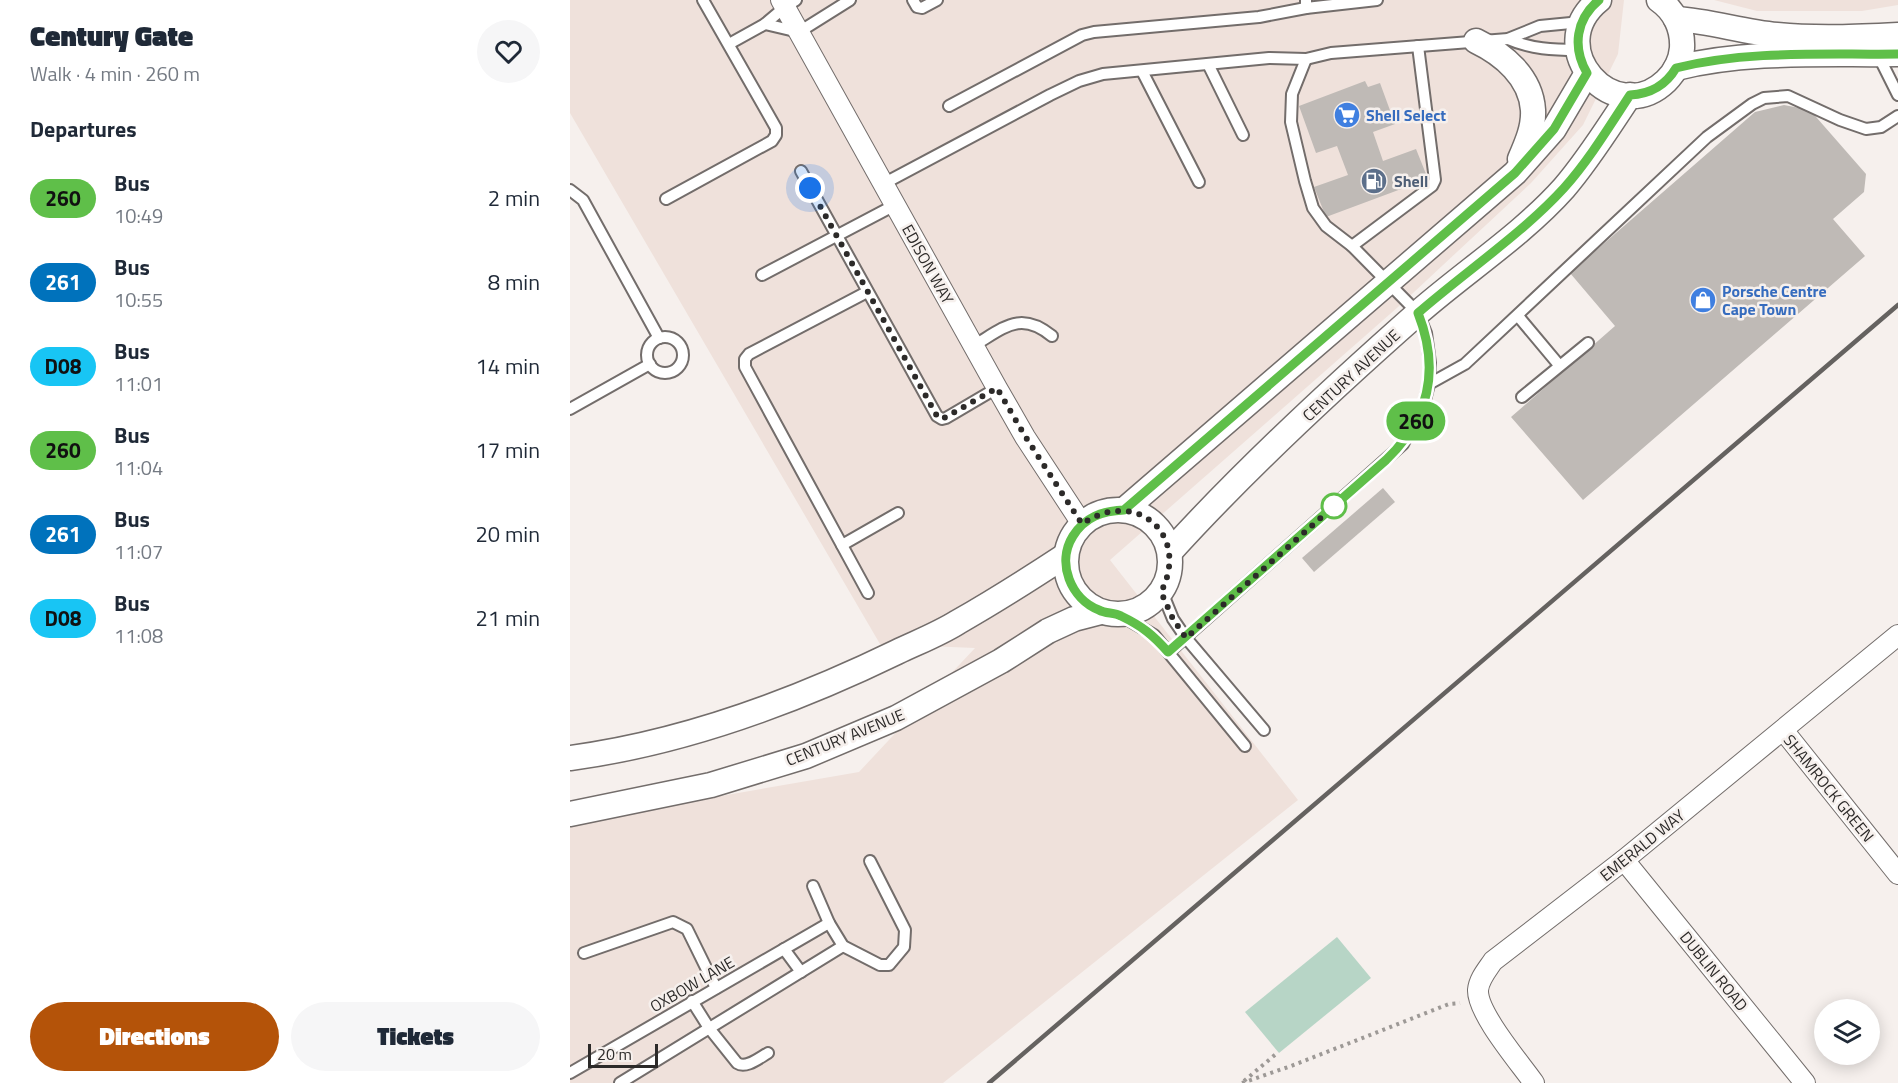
<!DOCTYPE html>
<html lang="en">
<head>
<meta charset="utf-8">
<style>
  body { margin:0; font-family:"Titillium Web",sans-serif; background:#f6f6f7; color:#1f2937; height:100vh; display:flex; flex-direction:column; font-size:22px; white-space:nowrap }
  * { box-sizing:border-box; margin:0 }
  p { font-size:20px; color:#747a83 }
  .icon { flex:none; width:33px; height:33px; fill:none; stroke:currentColor; stroke-width:2; stroke-linecap:round; stroke-linejoin:round }
  .map { position:relative; flex:1; overflow:hidden }
  .details { display:flex; flex-direction:column; background:#fff; width:570px }
  .details>* { flex:none }
  .badge { padding:0 12px; border-radius:20px; font-size:21px; line-height:39px }
  .fabs { position:absolute; left:1244px; top:999px; display:grid; gap:12px }
  .fabs a { display:grid; place-items:center; width:66px; height:66px; border-radius:50%; background:#fff; box-shadow:0 3px 15px #0003; font-size:30px }
  .scale { position:absolute; left:18px; bottom:15px; width:70px; box-sizing:border-box; padding-left:6px; border:3px solid #2c2a29; border-top:0; font-size:16px; line-height:21px; white-space:nowrap; color:#2c2a29; -webkit-text-stroke:4px #f6f0ed; paint-order:stroke }
  .you { position:absolute; width:30px; height:30px; margin:-15px; border:4px solid #fff; border-radius:50%; background:#1a73e8; box-shadow:0 0 0 9px #1a73e833 }
  .map>.badge { position:absolute; translate:-50% -50%; box-shadow:0 0 0 3px #fff }
  h2 { padding:0 30px; font-size:22px; line-height:54px }
  .round { display:grid; place-items:center; flex:none; width:63px; height:63px; border-radius:32px; background:#f6f6f7 }
  .head { display:flex; align-items:center; justify-content:space-between; height:102px; padding:0 30px }
  h1 { font-size:28px; font-weight:800; line-height:45px }
  .action { display:flex; gap:12px; margin-top:auto; padding:12px 30px }
  .action a { flex:1; height:69px; border-radius:36px; background:#b45309; color:#fff; font-size:24px; font-weight:800; line-height:69px; text-align:center }
  .action a+a { background:#f6f6f7; color:#1f2937 }
  ul { padding:0; list-style:none }
  li { display:flex; align-items:center; gap:18px; height:84px; padding:0 30px }
  li div { flex:1 }
  li b { display:block; font-size:22px }
  li em { font-style:normal }
  li .badge { min-width:66px; font-weight:700; text-align:center }
  main { display:flex; flex:1; min-height:0 }
  .map>svg:first-child { display:block }
</style>
</head>
<body>
<main>
<section class="details">
<div class="head"><div><h1>Century Gate</h1><p>Walk · 4 min · 260 m</p></div><a class="round"><svg class="icon" aria-label="heart" viewBox="0 0 24 24"><path d="M12 20l-8-8c-3-5 5-10 8-4 3-6 11-1 8 4z"/></svg></a></div>
<h2>Departures</h2>
<ul>
<li><span class="badge" style="background:#5fbf49;color:#111">260</span><div><b>Bus</b><p>10:49</p></div><em>2 min</em></li>
<li><span class="badge" style="background:#0072bc;color:#fff">261</span><div><b>Bus</b><p>10:55</p></div><em>8 min</em></li>
<li><span class="badge" style="background:#18c5f4;color:#111">D08</span><div><b>Bus</b><p>11:01</p></div><em>14 min</em></li>
<li><span class="badge" style="background:#5fbf49;color:#111">260</span><div><b>Bus</b><p>11:04</p></div><em>17 min</em></li>
<li><span class="badge" style="background:#0072bc;color:#fff">261</span><div><b>Bus</b><p>11:07</p></div><em>20 min</em></li>
<li><span class="badge" style="background:#18c5f4;color:#111">D08</span><div><b>Bus</b><p>11:08</p></div><em>21 min</em></li>
</ul>
<div class="action"><a>Directions</a><a>Tickets</a></div>
</section>
<div class="map">
<svg width="1328" height="1083" viewBox="0 0 1328 1083">
  <rect width="100%" height="100%" fill="#f6f0ed"/>
  <g fill="#efe1db">
    <polygon points="0,0 1054,0 1048,54 1013,125 961,183 828,307 540,560 728,800 373,1083 0,1083 0,811 128,800 289,772 405,648 310,644 0,113"/>
    <polygon points="1144,0 1328,0 1328,5 1292,11 1187,11"/>
  </g>
  <polygon fill="#b7d5c6" points="767,937 801,978 709,1053 675,1012"/>
  <g fill="#bfbab6">
    <polygon points="795,81 798,87 810,83 825,124 803,132 813,161 846,149 858,179 756,217 744,187 778,175 767,146 746,153 729,106"/>
    <polygon points="1214,105 1240,110 1296,174 1294,192 1263,219 1295,256 1013,500 941,417 1045,326 1000,273 1185,112"/>
    <polygon points="813,488 825,502 744,572 732,558"/>
  </g>
  <g fill="none" stroke-linecap="round" stroke-linejoin="round">
    <defs>
      <g id="service">
        <polyline points="343,0 347,7 352,8 367,0"/>
        <polyline points="736,0 736,8 807,0"/>
        <polyline points="195,24 229,32 280,0"/>
        <path d="M938 39C961 49 983 50 1008 50"/>
        <polyline points="159,44 195,24 215,7 226,0"/>
        <polyline points="1308,55 1328,95"/>
        <polyline points="638,64 673,135"/>
        <polyline points="572,71 629,182"/>
        <polyline points="379,106 512,35 524,32 689,17 736,8"/>
        <polyline points="231,171 367,416 372,419 376,418 427,388"/>
        <polyline points="313,184 480,95 509,81 533,74 699,58 736,59 761,53 938,39 970,26 1011,22"/>
        <polyline points="0,190 13,200 89,338"/>
        <polyline points="96,199 202,141 206,135 206,128 133,0"/>
        <polyline points="782,246 862,186 865,180 848,46"/>
        <polyline points="192,275 325,205"/>
        <polyline points="297,292 179,354 175,359 175,367 298,593"/>
        <polyline points="948,316 989,365"/>
        <circle cx="95" cy="355" r="18"/>
        <path d="M403 346C434 328 450 310 482 336"/>
        <polyline points="859,384 895,364 1137,137 1182,104 1194,98 1218,96 1270,120 1296,129 1311,127 1328,116"/>
        <polyline points="952,397 1018,343"/>
        <polyline points="0,409 80,364"/>
        <polyline points="272,545 328,513"/>
        <polyline points="592,592 603,619 616,638 694,730"/>
        <polyline points="548,614 584,635 675,746"/>
        <polyline points="599,652 833,444 854,404 859,384 860,363 856,333 848,313 782,246 756,226 743,208 735,181 721,122 722,94 736,59"/>
        <polyline points="243,886 259,923 273,946 310,965 319,965 334,947 335,930 300,861"/>
        <polyline points="214,949 231,972"/>
        <polyline points="14,953 103,922 117,929 146,988"/>
        <path d="M122 1001 139 1028 167 1063C176 1069 189 1058 198 1053"/>
        <polyline points="0,1073 259,923"/>
        <polyline points="50,1083 273,946"/>
      </g>
      <g id="minor">
        <polyline points="211,0 427,388 455,437 512,524"/>
        <polyline points="1213,730 1328,874"/>
        <polyline points="1054,860 1235,1083"/>
        <path d="M964 1083C950 1063 907 1013 908 990 909 979 917 970 923 961L1054 860 1328 635"/>
      </g>
      <g id="tertiary">
        <path d="M1029 0C970 48 1045 130 1096 81 1105 72 1111 60 1112 48 1113 29 1105 11 1089 0"/>
        <path d="M1106 19C1140 21 1173 32 1207 35 1247 39 1288 37 1328 35"/>
        <path d="M906 41C933 54 961 77 963 110 964 127 957 143 950 159"/>
        <path d="M1106 68C1178 50 1255 55 1328 54"/>
        <circle cx="548" cy="562" r="52"/>
        <polyline points="554,510 945,173 984,129 1017,73"/>
        <path d="M600 552C676 468 764 387 849 312 896 271 953 234 994 188 1019 159 1039 126 1060 95"/>
        <path d="M0 758C114 743 224 702 327 652 348 642 369 634 388 622 425 601 461 578 496 555"/>
        <polyline points="0,814 141,785 236,756 326,718 431,661 478,631 504,619 531,612"/>
      </g>
    </defs>
    <use href="#service" stroke="#736d6b" stroke-width="14"/>
    <use href="#minor" stroke="#736d6b" stroke-width="22"/>
    <use href="#tertiary" stroke="#736d6b" stroke-width="27"/>
    <g stroke="#9d9996" stroke-width="4" stroke-dasharray="3 4.5" stroke-linecap="butt">
      <polyline points="674,1081 706,1054"/>
      <polyline points="672,1083 721,1066 879,1004 890,1003"/>
    </g>
    <use href="#service" stroke="#fff" stroke-width="10"/>
    <use href="#minor" stroke="#fff" stroke-width="20"/>
    <use href="#tertiary" stroke="#fff" stroke-width="24"/>
    <polyline stroke="#656260" stroke-width="4.5" points="419,1083 1328,305"/>
  </g>
  <g fill="none" stroke-linecap="round" stroke-linejoin="round">
    <defs>
      <path id="line" d="M1029 0C1006 19 1002 47 1017 73L984 129 945 173 554 510C532 511 515 517 503 536 486 563 501 599 529 610 536 614 544 612 551 616 572 626 583 635 598 652L816 460C860 418 870 369 848 313 895 272 953 233 994 188 1019 160 1039 127 1060 95 1080 94 1096 85 1106 68 1177 50 1255 55 1328 54"/>
    </defs>
    <use href="#line" stroke="#fff" stroke-width="14"/>
    <use href="#line" stroke="#5fbf49" stroke-width="9"/>
    <path stroke="#2c2a29" stroke-width="6" stroke-dasharray="0 10.8" d="M240 188 367 416 372 419 376 417 427 388 455 436 512 524C565 487 621 534 591 592L603 619 616 638 764 506"/>
  </g>
  <defs>
    <symbol id="supermarket-disc" viewBox="-11 -11 22 22"><circle r="9.5" fill="#3f7fe0" stroke="#f6f0ed"/><path d="M-6-5.5h2.5l.6 2H6L4.5 2H-2.5L-4.4-4H-6ZM-1.5 3.2a1.3 1.3 0 1 0 .1 0ZM3 3.2a1.3 1.3 0 1 0 .1 0Z" fill="#fff"/></symbol>
    <symbol id="fuel-disc" viewBox="-11 -11 22 22"><circle r="9.5" fill="#5c6f8a" stroke="#f6f0ed"/><path d="M-5.5-6h7V0h2V4h1.3V-2.5L3-4.5l.8-.8L6-3V5H2.5V1h-1V6h-7ZM-4.2-4.7v3.2H.2V-4.7Z" fill="#fff"/></symbol>
    <symbol id="shop-disc" viewBox="-11 -11 22 22"><circle r="9.5" fill="#3f7fe0" stroke="#f6f0ed"/><path d="M-5-2.5h2.3a2.7 3.5 0 0 1 5.4 0H5L5.5 6h-11ZM-1.5-2.5h3a1.5 2.3 0 0 0-3 0Z" fill="#fff"/></symbol>
  </defs>
  <g fill-rule="evenodd">
    <use href="#supermarket-disc" x="762" y="100" width="30" height="30"/>
    <use href="#fuel-disc" x="789" y="166" width="30" height="30"/>
    <use href="#shop-disc" x="1118" y="285" width="30" height="30"/>
  </g>
  <circle fill="#fff" stroke="#5fbf49" stroke-width="3" cx="764" cy="506" r="12"/>
  <g text-anchor="middle" stroke-width="5" stroke-linejoin="round" paint-order="stroke">
    <g font-size="16" font-weight="bold" fill="#366cbe" stroke="#f6f0ed" text-anchor="start">
      <text x="796" y="121">Shell Select</text>
      <text x="1152" y="297">Porsche Centre<tspan x="1152" dy="18">Cape Town</tspan></text>
    </g>
    <g font-size="16" font-weight="bold" fill="#4e5e75" stroke="#f6f0ed" text-anchor="start">
      <text x="824" y="187">Shell</text>
    </g>
    <g font-size="16" fill="#2c2a29" stroke="#f6f0ed">
      <text transform="translate(358 264) rotate(61)" y="6">EDISON WAY</text>
      <text transform="translate(781 375) rotate(-43)" y="6">CENTURY AVENUE</text>
      <text transform="translate(275 737) rotate(-22)" y="6">CENTURY AVENUE</text>
      <text transform="translate(1259 788) rotate(51)" y="6">SHAMROCK GREEN</text>
      <text transform="translate(1072 845) rotate(-39)" y="6">EMERALD WAY</text>
      <text transform="translate(1144 971) rotate(51)" y="6">DUBLIN ROAD</text>
      <text transform="translate(122 984) rotate(-30)" y="6">OXBOW LANE</text>
    </g>
  </g>
</svg>
<div class="fabs">
<a><svg class="icon" aria-label="layers" viewBox="0 0 24 24"><path d="M12 4l9 5-9 5-9-5zM3 14l9 5 9-5"/></svg></a>
</div>
<div class="scale">20 m</div>
<div class="you" style="left:240px;top:188px"></div>
<b class="badge" style="left:846px;top:421px;background:#5fbf49;color:#111">260</b>
</div>
</main>
</body>
</html>
